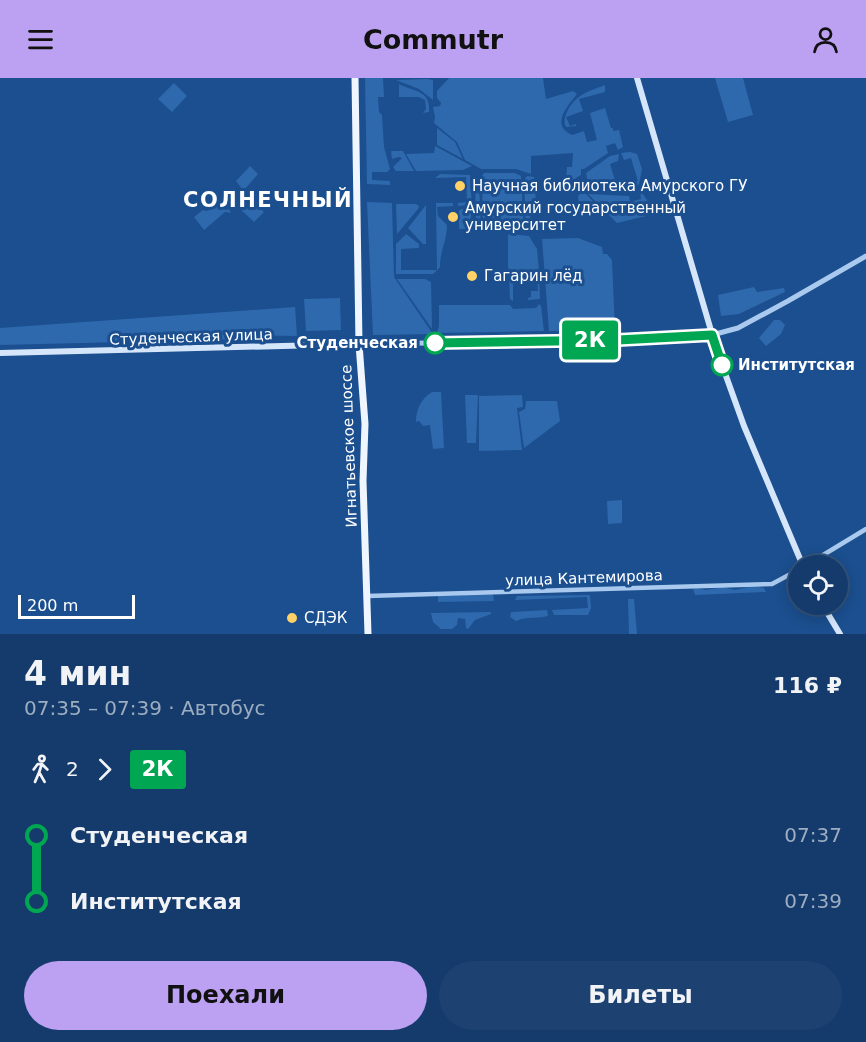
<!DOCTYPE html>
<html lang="ru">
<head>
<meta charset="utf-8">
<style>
  body { margin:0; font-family:"DejaVu Sans",sans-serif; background:#1d4271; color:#f1f3f6; height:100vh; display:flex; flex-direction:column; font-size:22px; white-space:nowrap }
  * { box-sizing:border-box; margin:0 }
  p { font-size:20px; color:#9dadc1 }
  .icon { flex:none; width:33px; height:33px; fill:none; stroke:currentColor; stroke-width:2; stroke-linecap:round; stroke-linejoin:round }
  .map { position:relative; height:556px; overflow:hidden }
  .panel { display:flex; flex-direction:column; background:#143b6b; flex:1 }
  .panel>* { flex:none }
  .badge { padding:0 12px; border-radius:4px; font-size:21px; line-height:39px }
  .buttons { position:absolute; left:788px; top:477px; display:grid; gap:12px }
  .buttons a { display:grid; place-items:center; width:60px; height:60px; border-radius:50%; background:#143b6b; box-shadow:0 3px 15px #0003,0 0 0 2px #33557e; font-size:30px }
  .scale { position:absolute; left:18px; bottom:15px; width:117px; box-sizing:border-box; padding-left:6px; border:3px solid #fff; border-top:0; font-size:16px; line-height:21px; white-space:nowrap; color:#fff; -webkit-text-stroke:4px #1b4f8f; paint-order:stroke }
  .map>.badge { position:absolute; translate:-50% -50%; box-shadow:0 0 0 3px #fff }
  .legs { display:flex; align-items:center; gap:9px; height:66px; padding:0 24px; font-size:20px }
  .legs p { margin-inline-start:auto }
  .summary { display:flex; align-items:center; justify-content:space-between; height:102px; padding:0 24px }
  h1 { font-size:33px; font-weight:600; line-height:45px }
  .primary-button { display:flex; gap:12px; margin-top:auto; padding:12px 24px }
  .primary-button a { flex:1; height:69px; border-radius:36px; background:#bca0f2; color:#111; font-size:24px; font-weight:600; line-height:69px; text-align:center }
  .primary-button a+a { background:#1d4271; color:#f1f3f6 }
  ul { padding:0 24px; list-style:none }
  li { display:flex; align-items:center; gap:21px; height:66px; font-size:22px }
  li i { display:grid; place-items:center; width:9px; height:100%; margin:0 8px; background:currentColor }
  li i::after { content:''; width:15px; height:15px; margin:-8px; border:4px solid; border-radius:50%; background:#143b6b }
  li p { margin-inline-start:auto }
  li:first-child i { background:linear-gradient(#0000 50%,currentColor 0) }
  li:last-child i { background:linear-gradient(currentColor 50%,#0000 0) }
  header { display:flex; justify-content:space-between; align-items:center; height:78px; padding:0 24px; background:#bca0f2; color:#111; font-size:27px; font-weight:600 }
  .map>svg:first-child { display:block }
</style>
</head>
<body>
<header><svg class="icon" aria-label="menu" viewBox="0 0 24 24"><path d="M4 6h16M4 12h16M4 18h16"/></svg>Commutr<svg class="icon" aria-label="person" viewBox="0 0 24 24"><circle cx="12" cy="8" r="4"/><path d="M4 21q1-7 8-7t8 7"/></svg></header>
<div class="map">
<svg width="866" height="556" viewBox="0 0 866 556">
  <rect width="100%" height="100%" fill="#1b4f8f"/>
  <g fill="#2e69ad">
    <polygon points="365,0 383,0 384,19 378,19 379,34 382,37 384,69 390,91 387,94 372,94 372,102 390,103 390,107 367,106"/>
    <path d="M449 0H543L546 21 573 13 577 16C567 29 550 47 572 57L584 53 587 64 597 62 590 35 605 30 611 50H613V53L619 52 623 69 618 72 615 65 606 68 608 75 584 91H581V97L568 105 566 102 567 89H572L573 75 531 78V96L516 91H481L465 82 457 64 434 45 435 39 433 29 440 28 441 25 437 20V13Z"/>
    <polygon points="715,0 743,0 753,37 728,44"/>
    <polygon points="427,1 433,2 433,22 419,11 396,2"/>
    <polygon points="174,5 187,18 172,34 158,21"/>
    <path d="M399 6C414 14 431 12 429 34L423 35 426 31 425 22 419 19H399Z"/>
    <path d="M605 7V14L579 21 583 33 566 39 570 48 576 46V48L566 49C561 39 572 22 582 17 588 13 597 10 605 7Z"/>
    <polygon points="437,50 455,64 463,81 437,67"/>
    <polygon points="435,68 472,88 463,92 416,93 406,76 434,75"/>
    <polygon points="391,73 403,73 414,93 396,93 393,89 402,80 399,79 392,81"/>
    <polygon points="630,74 637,76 642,91 639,106 632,111 630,106 638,103 631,80 624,82 621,75"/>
    <polygon points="619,76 618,83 610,86 617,109 624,107 625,114 590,112 586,95 610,78"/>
    <polygon points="250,88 258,96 245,111 242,111 236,103"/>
    <polygon points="484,95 515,95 521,98 524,152 486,153 483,150 482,98"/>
    <polygon points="440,96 470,97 472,127 458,128 458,125 467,124 466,99 435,100"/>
    <polygon points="527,98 534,99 537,135 530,135 531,151 526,152 524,102"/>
    <polygon points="475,101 479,107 481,152 476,148"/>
    <polygon points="640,112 647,122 650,137 617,145 588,116 629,118 630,124 641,121"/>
    <polygon points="580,116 586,116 603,134 584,136 580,133 578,118"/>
    <polygon points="246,117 264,134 254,144 236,127"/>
    <polygon points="218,119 225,132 229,131 231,135 225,134 204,152 194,139 203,132 207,133 217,124"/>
    <polygon points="367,124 392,125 394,199 433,256 373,257"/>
    <path d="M436 125H453V128L437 129 438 138 447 147C447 163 440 172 440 189L433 196H396V166L406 156 419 166V170L401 171V192H437Z"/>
    <polygon points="396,126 416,126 419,128 418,131 397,156"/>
    <polygon points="426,127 426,166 423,166 408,150"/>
    <polygon points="461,131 471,132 471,151 459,151 459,133"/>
    <polygon points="510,156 529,158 537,171 539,193 512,193 508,190 508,157"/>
    <polygon points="578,160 602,169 603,176 607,176 612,182 615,252 549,253 542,161"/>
    <polygon points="512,195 539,195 540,221 528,222 528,220 531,219 531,213 538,213 537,200 520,201 520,203 513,203 513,223 510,221 509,198"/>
    <polygon points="397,201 425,201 431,204 432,251"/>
    <polygon points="754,209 757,214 784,210 785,214 739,236 721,238 718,217"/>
    <polygon points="340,220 341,252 306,253 304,221"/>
    <polygon points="539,226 541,228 544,253 437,255 439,248 439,227 510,227 513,231 536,230"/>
    <polygon points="295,229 297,258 246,257 246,261 0,267 0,250"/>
    <polygon points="774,242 780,242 785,247 781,256 766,268 759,260"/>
    <path d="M432 314H441L444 370 433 371 430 347 423 348 419 343 416 344C416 331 421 321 432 314Z"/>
    <polygon points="465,317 478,317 476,365 467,365"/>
    <polygon points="522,317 523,329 517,330 522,372 479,373 479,318"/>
    <polygon points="526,323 557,323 560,343 524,370 519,334 525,331"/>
    <polygon points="622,422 622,445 608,446 607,423"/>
    <polygon points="753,508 764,510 766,514 695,517 693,511 696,510 706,512 723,509 735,512"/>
    <polygon points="493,516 494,523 438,524 438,518"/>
    <polygon points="590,517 591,530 588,537 554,537 552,532 588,530 587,519 515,522 517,518"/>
    <polygon points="628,521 634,521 637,556 629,556"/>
    <path d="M547 532 548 538C538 541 527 538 516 543L510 539 511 534Z"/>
    <polygon points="491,534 491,536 475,542 468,551 466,550 465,541 458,540 457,547 452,551 441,551 433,544 431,535"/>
  </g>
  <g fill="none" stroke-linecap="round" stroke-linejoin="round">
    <g stroke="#a9c9ee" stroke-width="4.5">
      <polyline points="805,488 866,451"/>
      <polyline points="367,518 772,506 798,492"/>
    </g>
    <polyline stroke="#a9c9ee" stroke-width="5" points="359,266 618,262 712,257 738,250 788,223 866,178"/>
    <g stroke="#d6e6fa" stroke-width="6">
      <polyline points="637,0 717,273 744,348 803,488"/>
      <polyline points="0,275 359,266"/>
      <polyline points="822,526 840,556"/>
    </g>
    <polyline stroke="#f0f6ff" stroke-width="7" points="355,0 359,266 365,346 363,403 368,556"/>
  </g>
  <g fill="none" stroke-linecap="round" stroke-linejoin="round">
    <defs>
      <polyline id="line-1" points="435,265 618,262 712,257 722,287"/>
    </defs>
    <use href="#line-1" stroke="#fff" stroke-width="14"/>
    <use href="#line-1" stroke="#00a651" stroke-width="9"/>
  </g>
  <g fill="#ffd166" stroke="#1b4f8f" stroke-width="2">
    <circle cx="460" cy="108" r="6"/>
    <circle cx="453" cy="139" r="6"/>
    <circle cx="472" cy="198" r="6"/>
    <circle cx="292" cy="540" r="6"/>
  </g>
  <g fill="#fff" stroke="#00a651" stroke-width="3">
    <circle cx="435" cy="265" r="10"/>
    <circle cx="722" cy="287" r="10"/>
  </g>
  <g text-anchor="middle" stroke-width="6" stroke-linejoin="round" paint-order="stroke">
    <g font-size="15" fill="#fff" stroke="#1b4f8f" text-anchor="start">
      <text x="472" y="113">Научная библиотека Амурского ГУ</text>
      <text x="465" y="135">Амурский государственный<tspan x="465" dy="17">университет</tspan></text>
      <text x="484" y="203">Гагарин лёд</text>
      <text x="304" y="545">СДЭК</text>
    </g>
    <g font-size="15" fill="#fff" stroke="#1b4f8f">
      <text transform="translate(191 259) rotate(-2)" y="5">Студенческая улица</text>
      <text transform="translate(349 368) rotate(-92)" y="5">Игнатьевское шоссе</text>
      <text transform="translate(584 500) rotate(-2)" y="5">улица Кантемирова</text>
    </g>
    <g font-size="15" font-weight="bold" fill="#fff" stroke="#1b4f8f" text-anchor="end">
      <text x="418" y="270">Студенческая</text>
      <text x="738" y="292" text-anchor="start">Институтская</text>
    </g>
    <g font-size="21" font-weight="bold" letter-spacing="1.5" fill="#fff" stroke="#1b4f8f">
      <text x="268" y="129">СОЛНЕЧНЫЙ</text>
    </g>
  </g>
</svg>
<div class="buttons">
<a><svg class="icon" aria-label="locate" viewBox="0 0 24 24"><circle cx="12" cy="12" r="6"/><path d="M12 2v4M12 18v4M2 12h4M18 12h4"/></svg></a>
</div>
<div class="scale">200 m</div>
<b class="badge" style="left:590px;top:262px;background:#00a651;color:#fff">2К</b>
</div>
<section class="panel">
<div class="summary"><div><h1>4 мин</h1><p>07:35 – 07:39 · Автобус</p></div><b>116 ₽</b></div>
<div class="legs"><svg class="icon" aria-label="walk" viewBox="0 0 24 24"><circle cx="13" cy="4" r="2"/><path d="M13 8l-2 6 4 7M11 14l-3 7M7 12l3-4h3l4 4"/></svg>2<svg class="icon" aria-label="forward" viewBox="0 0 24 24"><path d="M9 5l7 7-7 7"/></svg><b class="badge" style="background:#00a651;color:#fff">2К</b></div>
<ul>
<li><i style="color:#00a651"></i><b>Студенческая</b><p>07:37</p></li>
<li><i style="color:#00a651"></i><b>Институтская</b><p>07:39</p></li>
</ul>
<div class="primary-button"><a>Поехали</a><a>Билеты</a></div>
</section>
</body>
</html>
